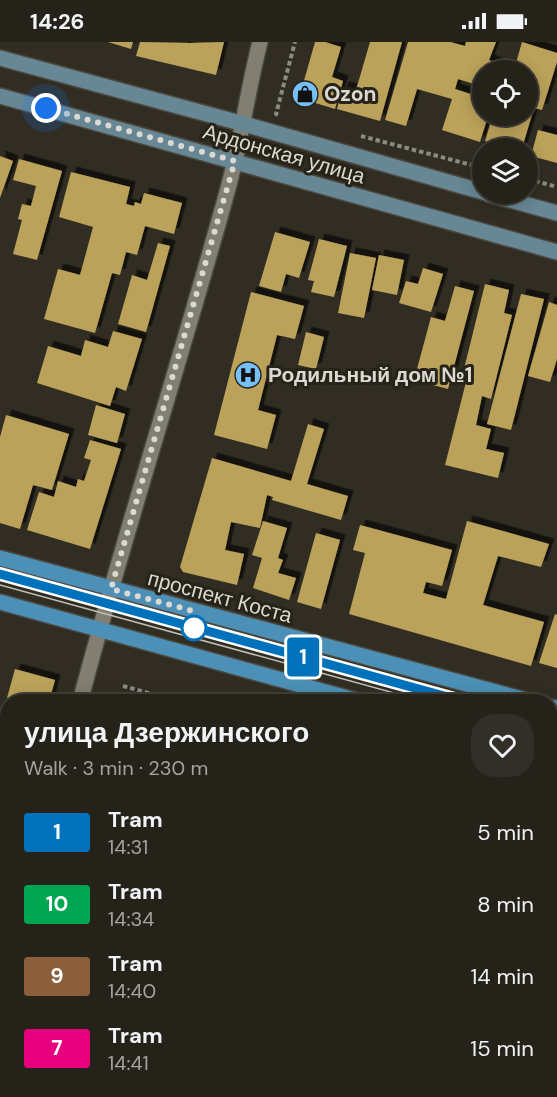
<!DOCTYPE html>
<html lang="en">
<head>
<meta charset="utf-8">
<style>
  body { margin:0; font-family:"DM Sans",sans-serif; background:#312f27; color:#f1f3f6; height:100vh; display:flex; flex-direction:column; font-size:22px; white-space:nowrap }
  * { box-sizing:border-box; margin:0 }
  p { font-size:20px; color:#a3a4a2 }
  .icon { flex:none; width:33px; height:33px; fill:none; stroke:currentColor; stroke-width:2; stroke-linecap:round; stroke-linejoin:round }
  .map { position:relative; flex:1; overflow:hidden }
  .sheet { position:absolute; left:0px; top:652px; width:558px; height:404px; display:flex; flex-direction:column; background:#25221a; border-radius:24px 24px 0 0; box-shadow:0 3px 15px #0003,0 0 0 2px #423f39 }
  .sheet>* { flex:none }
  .badge { padding:0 12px; border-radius:4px; font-size:21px; line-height:39px }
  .tools { position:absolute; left:472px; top:18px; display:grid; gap:12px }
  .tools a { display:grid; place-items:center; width:66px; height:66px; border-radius:50%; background:#25221a; box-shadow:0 3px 15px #0003,0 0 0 2px #423f39; font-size:30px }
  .you { position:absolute; width:30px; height:30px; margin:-15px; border:4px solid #fff; border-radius:50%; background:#1a73e8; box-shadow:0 0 0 9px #1a73e833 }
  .map>.badge { position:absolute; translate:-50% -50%; box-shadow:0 0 0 3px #fff }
  .round { display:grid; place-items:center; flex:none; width:63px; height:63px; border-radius:24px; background:#312f27 }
  .head { display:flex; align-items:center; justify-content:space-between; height:102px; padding:0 24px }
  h1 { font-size:28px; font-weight:600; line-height:45px }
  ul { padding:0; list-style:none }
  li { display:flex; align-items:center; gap:18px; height:72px; padding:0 24px }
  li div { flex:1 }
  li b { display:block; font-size:22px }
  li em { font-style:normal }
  li .badge { min-width:66px; font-weight:700; text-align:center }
  .status { display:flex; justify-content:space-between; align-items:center; height:42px; padding:0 30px; background:#25221a; direction:ltr }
  .status svg { height:16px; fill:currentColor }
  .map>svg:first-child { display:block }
</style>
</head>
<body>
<div class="status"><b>14:26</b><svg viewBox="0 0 49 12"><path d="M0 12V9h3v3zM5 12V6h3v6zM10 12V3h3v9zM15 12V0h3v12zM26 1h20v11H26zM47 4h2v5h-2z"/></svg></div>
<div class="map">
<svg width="557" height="1055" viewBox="0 0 557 1055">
  <defs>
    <filter id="shadow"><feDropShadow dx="5.5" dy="-5.5" stdDeviation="0" flood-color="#0009"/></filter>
  </defs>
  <rect width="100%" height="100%" fill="#312d22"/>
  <polygon fill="#5d4906" points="0,980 7,982 8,1048 48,1049 46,1055 0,1055"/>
  <g fill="#bba25a" filter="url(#shadow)">
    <polygon points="108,0 133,0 131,7"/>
    <polygon points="140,0 190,1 224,0 216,33 136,14"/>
    <polygon points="315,0 325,0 341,5 332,35 343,39 335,67 299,56"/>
    <polygon points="370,0 402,0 380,79 337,67 343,45 356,48"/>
    <polygon points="408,0 450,0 465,4 466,0 496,0 489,18 496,21 494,28 483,28 483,45 458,37 455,47 483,56 478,70 483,72 483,74 488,74 480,100 442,88 452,57 417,47 406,84 385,78"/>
    <polygon points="522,0 557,11 557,20 542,68 534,66 522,106 509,106 485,99 492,76 498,78 500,74 528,74 528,28 514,28"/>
    <polygon points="538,88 557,93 557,121 531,114"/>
    <polygon points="0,114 13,119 0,156"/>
    <polygon points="19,117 62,129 37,218 13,212 22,178 18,177 22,162 31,164 36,144 13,138"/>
    <polygon points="71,130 130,145 126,162 134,164 135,160 141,162 144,151 182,161 174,192 145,184 137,213 126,210 120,233 112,231 95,291 44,277 58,227 80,233 93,185 59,175"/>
    <polygon points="275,190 310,200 299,236 286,232 281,250 259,244"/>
    <polygon points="319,197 347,204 334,255 311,250 314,239 308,238"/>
    <polygon points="158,201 170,204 146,290 118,282 132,233 147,238"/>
    <polygon points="350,211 376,216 364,276 338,271"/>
    <polygon points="379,213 404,218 397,253 372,248"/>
    <polygon points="423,226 443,232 431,270 399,261 406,239 418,242"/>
    <polygon points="485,242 509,248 504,271 512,273 491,357 482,354 476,383 491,387 486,407 504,411 498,436 445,423 468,332 463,331"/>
    <polygon points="455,244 474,249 448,347 414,338 431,275 445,279"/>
    <polygon points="251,250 304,264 295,297 277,293 258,368 276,373 267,407 214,393"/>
    <polygon points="521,252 544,257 511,388 487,382"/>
    <polygon points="549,260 557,263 557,317 550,340 528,334"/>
    <polygon points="113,289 142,297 126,349 116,345 110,364 37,341 48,304 81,314 85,298 108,305"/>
    <polygon points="306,290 324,295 316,327 298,323"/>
    <polygon points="96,363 125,372 117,401 88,393"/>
    <polygon points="6,373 69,392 52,448 33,443 20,487 0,481 0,395"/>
    <polygon points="308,382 324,387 307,442 348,454 341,478 272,458 273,455 267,453 260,486 231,480 225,508 244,512 237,543 183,530 180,525 212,416 291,439"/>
    <polygon points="90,398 121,407 90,507 27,488 39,450 54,455 58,439 76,445 78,437 84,439 91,418 84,416"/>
    <polygon points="263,479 287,486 278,516 283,518 278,531 296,536 289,558 253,546 262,516 252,513"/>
    <polygon points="467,479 549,502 541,525 498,514 483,563 544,580 531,624 349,572 365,511 353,508 360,483 452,508 442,544 426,540 423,551 446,557"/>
    <polygon points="316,491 340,498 321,567 297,560"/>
    <polygon points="555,572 557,573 557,626 539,621"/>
    <polygon points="15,627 55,638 49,660 23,660 7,656"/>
    <polygon points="3,686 8,688 8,717 0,715 0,694"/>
    <polygon points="0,729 8,731 8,783 0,781"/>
    <polygon points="0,786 8,787 8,813 0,811"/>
    <polygon points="0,816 8,818 8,833 0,831"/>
    <polygon points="557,977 557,1055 531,1055 533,1048 550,1048 550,996"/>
    <polygon points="74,1048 136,1048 134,1055 73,1055"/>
    <polygon points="258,1048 309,1048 329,1054 256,1055"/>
  </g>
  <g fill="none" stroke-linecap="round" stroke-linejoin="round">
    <defs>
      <g id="minor">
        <path d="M80 660C125 489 180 321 227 150 241 101 247 50 260 0"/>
        <polyline points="550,864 557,842"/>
        <polyline points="0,936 8,938"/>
        <polyline points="387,1048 411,1055"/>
        <polyline points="214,1055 216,1048"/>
        <polyline points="494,1055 496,1048"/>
      </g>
      <g id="secondary">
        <polyline points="0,16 244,82 483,150"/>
        <polyline points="0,54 557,210"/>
        <polyline points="488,152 557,171"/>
      </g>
      <g id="primary">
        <polyline points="0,516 533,660"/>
        <polyline points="0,560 362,660"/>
        <polyline points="550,665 557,666"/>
        <polyline points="550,712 557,714"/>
      </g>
    </defs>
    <use href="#minor" stroke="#4c483f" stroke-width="18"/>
    <use href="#secondary" stroke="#4c483f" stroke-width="18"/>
    <use href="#primary" stroke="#4c483f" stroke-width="18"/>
    <g stroke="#8d8a81" stroke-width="4" stroke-dasharray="4.5 3" stroke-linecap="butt">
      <polyline points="278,73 276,72 295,0"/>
      <polyline points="361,94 483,126"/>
      <polyline points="528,137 557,145"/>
      <polyline points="123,644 182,660"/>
      <polyline points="550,761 557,763"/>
    </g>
    <use href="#minor" stroke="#827e71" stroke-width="15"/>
    <use href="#secondary" stroke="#678794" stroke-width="15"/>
    <use href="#primary" stroke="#4c90b7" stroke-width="15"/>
    <g stroke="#c0bdb6" stroke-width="1.5">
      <polyline points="0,532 466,660"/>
      <polyline points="0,543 427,660"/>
      <polyline points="550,683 557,685"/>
      <polyline points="550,694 557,695"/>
    </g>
  </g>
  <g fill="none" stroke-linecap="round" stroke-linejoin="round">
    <defs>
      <polyline id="line" points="0,532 466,660"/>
    </defs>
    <use href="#line" stroke="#fff" stroke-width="14"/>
    <use href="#line" stroke="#0072bc" stroke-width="9"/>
    <polyline stroke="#dcd9d2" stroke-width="6" stroke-dasharray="0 10.8" points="46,66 235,119 111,547 193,569 194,586"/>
  </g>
  <defs>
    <symbol id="shop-disc" viewBox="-11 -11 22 22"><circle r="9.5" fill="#77c0f7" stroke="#272319"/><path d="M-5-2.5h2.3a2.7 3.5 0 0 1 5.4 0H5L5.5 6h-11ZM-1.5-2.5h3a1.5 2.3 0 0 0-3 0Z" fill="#111"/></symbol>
    <symbol id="hospital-disc" viewBox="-11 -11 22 22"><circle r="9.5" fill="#77c0f7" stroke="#272319"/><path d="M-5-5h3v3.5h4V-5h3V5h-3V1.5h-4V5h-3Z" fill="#111"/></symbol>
  </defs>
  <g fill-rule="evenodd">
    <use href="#shop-disc" x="290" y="37" width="30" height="30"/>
    <use href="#hospital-disc" x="233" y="318" width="30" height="30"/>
  </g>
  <circle fill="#fff" stroke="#0072bc" stroke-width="3" cx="194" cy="586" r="12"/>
  <g text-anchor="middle" stroke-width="6" stroke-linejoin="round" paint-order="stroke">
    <g font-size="21" font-weight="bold" fill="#dcd9d2" stroke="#272319" text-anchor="start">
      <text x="324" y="59">Ozon</text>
      <text x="268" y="340">Родильный дом №1</text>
    </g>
    <g font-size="21" fill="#dcd9d2" stroke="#272319">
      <text transform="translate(284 112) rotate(16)" y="7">Ардонская улица</text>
      <text transform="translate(220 555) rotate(15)" y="7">проспект Коста</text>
    </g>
  </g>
</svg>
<div class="tools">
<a><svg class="icon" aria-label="locate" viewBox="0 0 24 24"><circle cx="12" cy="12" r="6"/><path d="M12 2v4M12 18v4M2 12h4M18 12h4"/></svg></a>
<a><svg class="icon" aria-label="layers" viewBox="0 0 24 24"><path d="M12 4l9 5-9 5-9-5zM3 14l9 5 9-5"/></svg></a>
</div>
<div class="you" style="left:46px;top:66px"></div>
<b class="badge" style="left:303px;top:615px;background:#0072bc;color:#fff">1</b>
<section class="sheet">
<div class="head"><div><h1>улица Дзержинского</h1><p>Walk · 3 min · 230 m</p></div><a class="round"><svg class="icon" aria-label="heart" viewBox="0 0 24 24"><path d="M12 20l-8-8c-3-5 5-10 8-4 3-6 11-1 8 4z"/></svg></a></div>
<ul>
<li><span class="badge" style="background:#0072bc;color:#fff">1</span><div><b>Tram</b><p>14:31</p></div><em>5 min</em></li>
<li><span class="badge" style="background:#00a651;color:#fff">10</span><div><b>Tram</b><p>14:34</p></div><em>8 min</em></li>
<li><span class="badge" style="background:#8b5e3c;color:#fff">9</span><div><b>Tram</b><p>14:40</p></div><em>14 min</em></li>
<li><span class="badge" style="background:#e6007e;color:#fff">7</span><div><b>Tram</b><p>14:41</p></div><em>15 min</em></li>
</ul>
</section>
</div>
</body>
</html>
